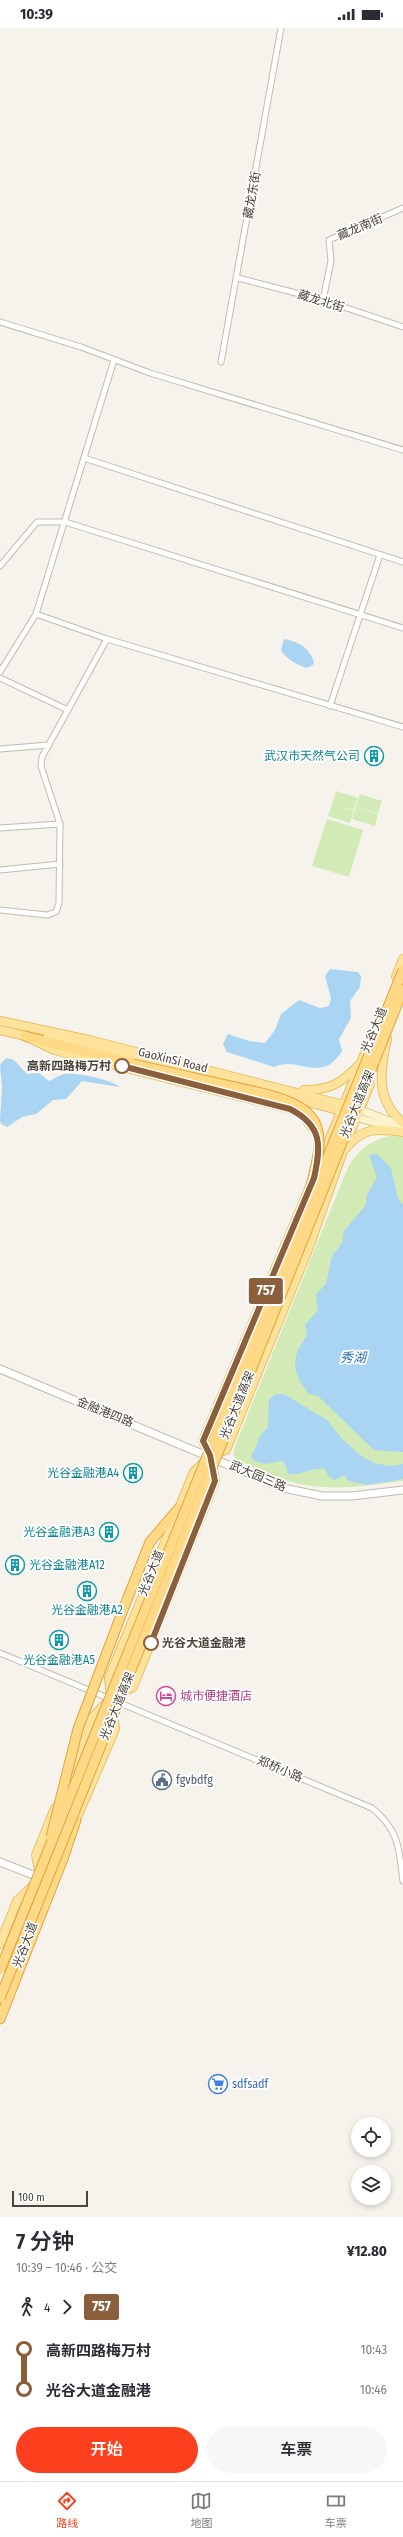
<!DOCTYPE html>
<html lang="zh">
<head>
<meta charset="utf-8">
<style>
  body { margin:0; font-family:"Fira Sans Condensed","Noto Sans SC",sans-serif; background:#f7f7f7; color:#2b2b33; height:100vh; display:flex; flex-direction:column; font-size:15px; white-space:nowrap }
  * { box-sizing:border-box; margin:0 }
  p { font-size:13px; color:#7c7c81 }
  .icon { flex:none; width:22px; height:22px; fill:none; stroke:currentColor; stroke-width:2; stroke-linecap:round; stroke-linejoin:round }
  .map { position:relative; height:2189px; overflow:hidden }
  .panel { display:flex; flex-direction:column; background:#fff; flex:1 }
  .panel>* { flex:none }
  .badge { padding:0 8px; border-radius:3px; font-size:14px; line-height:26px }
  .buttons { position:absolute; left:351px; top:2089px; display:grid; gap:8px }
  .buttons a { display:grid; place-items:center; width:40px; height:40px; border-radius:50%; background:#fff; box-shadow:0 2px 6px #0003; font-size:20px }
  .scale { position:absolute; left:12px; bottom:10px; width:76px; box-sizing:border-box; padding-left:4px; border:2px solid #4b4439; border-top:0; font-size:11px; line-height:14px; white-space:nowrap; color:#4b4439; -webkit-text-stroke:3px #fff; paint-order:stroke }
  .map>.badge { position:absolute; translate:-50% -50%; box-shadow:0 0 0 2px #fff }
  .legs { display:flex; align-items:center; gap:6px; height:44px; padding:0 16px; font-size:13px }
  .legs p { margin-inline-start:auto }
  .headline { display:flex; align-items:center; justify-content:space-between; height:68px; padding:0 16px }
  h1 { font-size:22px; font-weight:600; line-height:30px }
  .cta { display:flex; gap:8px; margin-top:auto; padding:8px 16px }
  .cta a { flex:1; height:46px; border-radius:24px; background:#fc3f1d; color:#fff; font-size:16px; font-weight:600; line-height:46px; text-align:center }
  .cta a+a { background:#f7f7f7; color:#2b2b33 }
  ul { padding:0 16px; list-style:none }
  li { display:flex; align-items:center; gap:14px; height:40px; font-size:15px }
  li i { display:grid; place-items:center; width:6px; height:100%; margin:0 5px; background:currentColor }
  li i::after { content:''; width:10px; height:10px; margin:-5px; border:3px solid; border-radius:50%; background:#fff }
  li p { margin-inline-start:auto }
  li:first-child i { background:linear-gradient(#0000 50%,currentColor 0) }
  li:last-child i { background:linear-gradient(currentColor 50%,#0000 0) }
  .status { display:flex; justify-content:space-between; align-items:center; height:28px; padding:0 20px; background:#fff; direction:ltr }
  .status svg { height:11px; fill:currentColor }
  .tabs { display:flex; justify-content:space-around; align-items:center; height:56px; border-top:1px solid #e1e1e2; background:#fff; font-size:11px; color:#7c7c81 }
  .tabs a { display:grid; justify-items:center; gap:2px }
  .tabs .on { color:#fc3f1d }
  .map>svg:first-child { display:block }
</style>
</head>
<body>
<div class="status"><b>10:39</b><svg viewBox="0 0 49 12"><path d="M0 12V9h3v3zM5 12V6h3v6zM10 12V3h3v9zM15 12V0h3v12zM26 1h20v11H26zM47 4h2v5h-2z"/></svg></div>
<div class="map">
<svg width="403" height="2189" viewBox="0 0 403 2189">
  <rect width="100%" height="100%" fill="#f6f3ec"/>
  <g fill="#d2eab5">
    <polygon points="336,763 358,770 354,782 335,777 354,783 350,795 328,788"/>
    <polygon points="360,766 382,773 378,785 356,779"/>
    <polygon points="356,779 378,786 375,798 352,791"/>
    <polygon points="327,791 363,802 349,849 312,838"/>
    <path d="M396 1107 403 1109V1453C365 1458 329 1464 291 1454 272 1449 254 1439 237 1432L233 1426 237 1413 348 1139C359 1121 375 1109 396 1107Z"/>
  </g>
  <g fill="#a9d4f2">
    <path d="M284 611C300 614 308 619 314 634L313 637 306 640C296 636 286 631 281 622Z"/>
    <path d="M330 941 358 944 361 948 360 959 350 973 351 990 339 1011 342 1023C321 1057 299 1027 274 1039L227 1024 223 1016 228 1006 249 1013 265 1015 275 1002 281 986 299 972 320 980 329 978 331 970 325 948Z"/>
    <path d="M6 1030 14 1032 27 1046 39 1045 49 1053C54 1051 59 1047 64 1046 76 1044 110 1051 120 1059L82 1053 66 1071 53 1072 36 1086 22 1089 7 1099 1 1096 0 1092 2 1059 0 1037Z"/>
    <path d="M377 1126 391 1140 398 1171 403 1176V1424H401L374 1422 318 1368 309 1366C293 1346 289 1330 307 1308L305 1297 318 1282 316 1266 326 1256 332 1228 342 1215 344 1203 366 1177 367 1167 377 1149 369 1127Z"/>
    <path d="M277 1366H284L327 1392 341 1410 360 1427 374 1435 390 1438 403 1436V1451L368 1457 348 1453 344 1447 335 1452 329 1449 325 1441C311 1439 301 1448 288 1446L285 1436 281 1433 266 1436 254 1433 251 1428C258 1418 257 1407 268 1400L269 1371Z"/>
  </g>
  <g fill="none" stroke-linecap="round" stroke-linejoin="round">
    <defs>
      <g id="minor">
        <polyline points="238,250 323,272 403,299"/>
        <polyline points="323,272 331,233 329,212 403,180"/>
        <polyline points="0,294 81,319 150,345 403,422"/>
        <polyline points="221,334 281,0"/>
        <polyline points="84,430 403,534"/>
        <polyline points="0,538 37,494 65,494 403,600"/>
        <polyline points="36,586 107,611 403,699"/>
        <polyline points="0,644 36,586 114,332"/>
        <polyline points="0,650 68,682"/>
        <polyline points="330,678 380,527"/>
        <polyline points="0,721 49,717"/>
        <polyline points="0,800 60,796"/>
        <polyline points="0,842 60,836"/>
        <polyline points="0,882 47,887 56,884 59,875 60,796 41,738 42,729 107,611"/>
        <path d="M0 1625 372 1780C399 1802 399 1820 403 1853"/>
      </g>
      <g id="tertiary">
        <polyline points="0,1341 283,1460 322,1468 352,1468 403,1462"/>
        <polyline points="0,1834 41,1850"/>
      </g>
      <g id="secondary">
        <polyline points="355,1080 403,1098"/>
        <polyline points="352,1088 394,1100"/>
      </g>
      <g id="primary">
        <polyline points="396,949 403,931"/>
        <polyline points="0,993 89,1012 344,1077"/>
        <polyline points="0,1002 25,1008 54,1022 291,1081 302,1087 314,1102"/>
        <polyline points="47,1010 255,1059 341,1083"/>
        <path d="M387 1010C380 1043 375 1072 403 1095"/>
        <path d="M304 1062C330 1062 340 1056 358 1038"/>
        <polyline points="348,1110 370,1056"/>
        <path d="M343 1123C363 1099 374 1100 403 1104"/>
        <polyline points="318,1139 372,1008"/>
        <polyline points="214,1426 226,1422 309,1219 342,1126"/>
        <polyline points="71,1740 91,1691 111,1670 109,1650 194,1444 204,1434"/>
        <polyline points="78,1787 115,1701 111,1670 133,1659 215,1453 210,1427 203,1413 311,1156"/>
        <polyline points="40,1847 36,1827 55,1780"/>
        <polyline points="0,1916 17,1873 35,1856"/>
      </g>
      <g id="trunk">
        <polyline points="25,1008 133,1036"/>
        <polyline points="123,1582 150,1514 179,1480"/>
        <polyline points="0,1991 64,1828 76,1792"/>
      </g>
    </defs>
    <use href="#minor" stroke="#c2bbae" stroke-width="7"/>
    <use href="#tertiary" stroke="#c2bbae" stroke-width="9"/>
    <use href="#secondary" stroke="#d6c79b" stroke-width="9"/>
    <use href="#primary" stroke="#e6c16a" stroke-width="10"/>
    <use href="#trunk" stroke="#e0a43c" stroke-width="11"/>
    <use href="#minor" stroke="#fff" stroke-width="5"/>
    <use href="#tertiary" stroke="#fff" stroke-width="7"/>
    <use href="#secondary" stroke="#fff3cd" stroke-width="7"/>
    <use href="#primary" stroke="#ffe39c" stroke-width="8"/>
    <use href="#trunk" stroke="#ffd985" stroke-width="9"/>
    <defs>
      <g id="trunk-bridge">
        <path d="M133 1036 266 1066C328 1082 325 1106 310 1161"/>
        <polyline points="51,1809 78,1701 123,1582"/>
        <polyline points="0,1942 403,942"/>
        <polyline points="0,1970 403,962"/>
      </g>
    </defs>
    <use href="#trunk-bridge" stroke="#e0a43c" stroke-width="11" stroke-linecap="butt"/>
    <use href="#trunk-bridge" stroke="#ffd985" stroke-width="9"/>
  </g>
  <g fill="none" stroke-linecap="round" stroke-linejoin="round">
    <defs>
      <path id="line-1" d="M122 1038 290 1081C323 1098 321 1118 314 1150L203 1413 210 1427 215 1453 151 1615"/>
    </defs>
    <use href="#line-1" stroke="#fff" stroke-width="9"/>
    <use href="#line-1" stroke="#8b5e3c" stroke-width="6"/>
  </g>
  <defs>
    <symbol id="building-ring" viewBox="-11 -11 22 22"><circle r="9.5" fill="#fff" stroke="#0f9aa8" stroke-width="1.5"/><path d="M-4-6H4V6H1V3H-1V6H-4ZM-2.5-4.3h1.7v1.8h-1.7ZM.8-4.3h1.7v1.8H.8ZM-2.5-1h1.7V.8h-1.7ZM.8-1h1.7V.8H.8Z" fill="#0f9aa8"/></symbol>
    <symbol id="hotel-ring" viewBox="-11 -11 22 22"><circle r="9.5" fill="#fff" stroke="#d1479c" stroke-width="1.5"/><path d="M-6-4.5h1.5V1H6V5H4.5V3h-9V5H-6ZM-4 0a1.8 1.8 0 1 1 3.6 0ZM.5 0V-2.5h3Q6-2.5 6 0Z" fill="#d1479c"/></symbol>
    <symbol id="civic-ring" viewBox="-11 -11 22 22"><circle r="9.5" fill="#fff" stroke="#5c6f8a" stroke-width="1.5"/><path d="M-.6-6.5H3V-4.5H.6V-3L4-1V1h2V6H-6V1h2V-1L-.6-3ZM-1.2 2.5V6h2.4V2.5Z" fill="#5c6f8a"/></symbol>
    <symbol id="supermarket-ring" viewBox="-11 -11 22 22"><circle r="9.5" fill="#fff" stroke="#3f7fe0" stroke-width="1.5"/><path d="M-6-5.5h2.5l.6 2H6L4.5 2H-2.5L-4.4-4H-6ZM-1.5 3.2a1.3 1.3 0 1 0 .1 0ZM3 3.2a1.3 1.3 0 1 0 .1 0Z" fill="#3f7fe0"/></symbol>
  </defs>
  <g fill-rule="evenodd">
    <use href="#building-ring" x="363" y="717" width="22" height="22"/>
    <use href="#building-ring" x="122" y="1434" width="22" height="22"/>
    <use href="#building-ring" x="98" y="1493" width="22" height="22"/>
    <use href="#building-ring" x="4" y="1526" width="22" height="22"/>
    <use href="#building-ring" x="76" y="1552" width="22" height="22"/>
    <use href="#building-ring" x="48" y="1601" width="22" height="22"/>
    <use href="#hotel-ring" x="155" y="1657" width="22" height="22"/>
    <use href="#civic-ring" x="151" y="1741" width="22" height="22"/>
    <use href="#supermarket-ring" x="207" y="2045" width="22" height="22"/>
  </g>
  <g fill="#fff" stroke="#8b5e3c" stroke-width="2">
    <circle cx="122" cy="1038" r="7"/>
    <circle cx="151" cy="1615" r="7"/>
  </g>
  <g text-anchor="middle" stroke-width="3.5" stroke-linejoin="round" paint-order="stroke">
    <g font-size="12" fill="#4b4439" stroke="#fff">
      <text transform="translate(252 167) rotate(-80)" y="4">藏龙东街</text>
      <text transform="translate(360 199) rotate(-23)" y="4">藏龙南街</text>
      <text transform="translate(321 273) rotate(17)" y="4">藏龙北街</text>
      <text transform="translate(374 1002) rotate(-67)" y="4">光谷大道</text>
      <text transform="translate(173 1032) rotate(14)" y="4">GaoXinSi Road</text>
      <text transform="translate(357 1076) rotate(-68)" y="4">光谷大道高架</text>
      <text transform="translate(237 1377) rotate(-68)" y="4">光谷大道高架</text>
      <text transform="translate(105 1384) rotate(22)" y="4">金融港四路</text>
      <text transform="translate(258 1448) rotate(23)" y="4">武大园三路</text>
      <text transform="translate(151 1545) rotate(-68)" y="4">光谷大道</text>
      <text transform="translate(117 1678) rotate(-68)" y="4">光谷大道高架</text>
      <text transform="translate(280 1741) rotate(23)" y="4">郑桥小路</text>
      <text transform="translate(25 1917) rotate(-69)" y="4">光谷大道</text>
    </g>
    <g font-size="12" fill="#0d838f" stroke="#fff" text-anchor="end">
      <text x="360" y="732">武汉市天然气公司</text>
      <text x="119" y="1449">光谷金融港A4</text>
      <text x="95" y="1508">光谷金融港A3</text>
      <text x="29" y="1541" text-anchor="start">光谷金融港A12</text>
      <text x="87" y="1586" text-anchor="middle">光谷金融港A2</text>
      <text x="59" y="1636" text-anchor="middle">光谷金融港A5</text>
    </g>
    <g font-size="12" font-weight="bold" fill="#4b4439" stroke="#fff" text-anchor="end">
      <text x="111" y="1042">高新四路梅万村</text>
      <text x="162" y="1619" text-anchor="start">光谷大道金融港</text>
    </g>
    <g font-size="12" fill="#b23c85" stroke="#fff" text-anchor="start">
      <text x="180" y="1672">城市便捷酒店</text>
    </g>
    <g font-size="12" fill="#4e5e75" stroke="#fff" text-anchor="start">
      <text x="176" y="1756">fgvbdfg</text>
    </g>
    <g font-size="12" fill="#366cbe" stroke="#fff" text-anchor="start">
      <text x="232" y="2060">sdfsadf</text>
    </g>
    <g font-size="13" font-style="italic" fill="#2e7ab2" stroke="#fff">
      <text x="353" y="1334">秀湖</text>
    </g>
  </g>
</svg>
<div class="buttons">
<a><svg class="icon" aria-label="locate" viewBox="0 0 24 24"><circle cx="12" cy="12" r="6"/><path d="M12 2v4M12 18v4M2 12h4M18 12h4"/></svg></a>
<a><svg class="icon" aria-label="layers" viewBox="0 0 24 24"><path d="M12 4l9 5-9 5-9-5zM3 14l9 5 9-5"/></svg></a>
</div>
<div class="scale">100 m</div>
<b class="badge" style="left:266px;top:1263px;background:#8b5e3c;color:#fff">757</b>
</div>
<section class="panel">
<div class="headline"><div><h1>7 分钟</h1><p>10:39 – 10:46 · 公交</p></div><b>¥12.80</b></div>
<div class="legs"><svg class="icon" aria-label="walk" viewBox="0 0 24 24"><circle cx="13" cy="4" r="2"/><path d="M13 8l-2 6 4 7M11 14l-3 7M7 12l3-4h3l4 4"/></svg>4<svg class="icon" aria-label="forward" viewBox="0 0 24 24"><path d="M9 5l7 7-7 7"/></svg><b class="badge" style="background:#8b5e3c;color:#fff">757</b></div>
<ul>
<li><i style="color:#8b5e3c"></i><b>高新四路梅万村</b><p>10:43</p></li>
<li><i style="color:#8b5e3c"></i><b>光谷大道金融港</b><p>10:46</p></li>
</ul>
<div class="cta"><a>开始</a><a>车票</a></div>
</section>
<nav class="tabs">
<a class="on"><svg class="icon" aria-label="directions" viewBox="0 0 24 24"><path d="M12 3l9 9-9 9-9-9zM9 14v-3h6M13 9l2 2-2 2"/></svg>路线</a>
<a><svg class="icon" aria-label="map" viewBox="0 0 24 24"><path d="M3 6l6-2 6 2 6-2v14l-6 2-6-2-6 2zM9 4v14M15 6v14"/></svg>地图</a>
<a><svg class="icon" aria-label="tickets" viewBox="0 0 24 24"><path d="M3 7h18v10H3zM15 7v10"/></svg>车票</a>
</nav>
</body>
</html>
